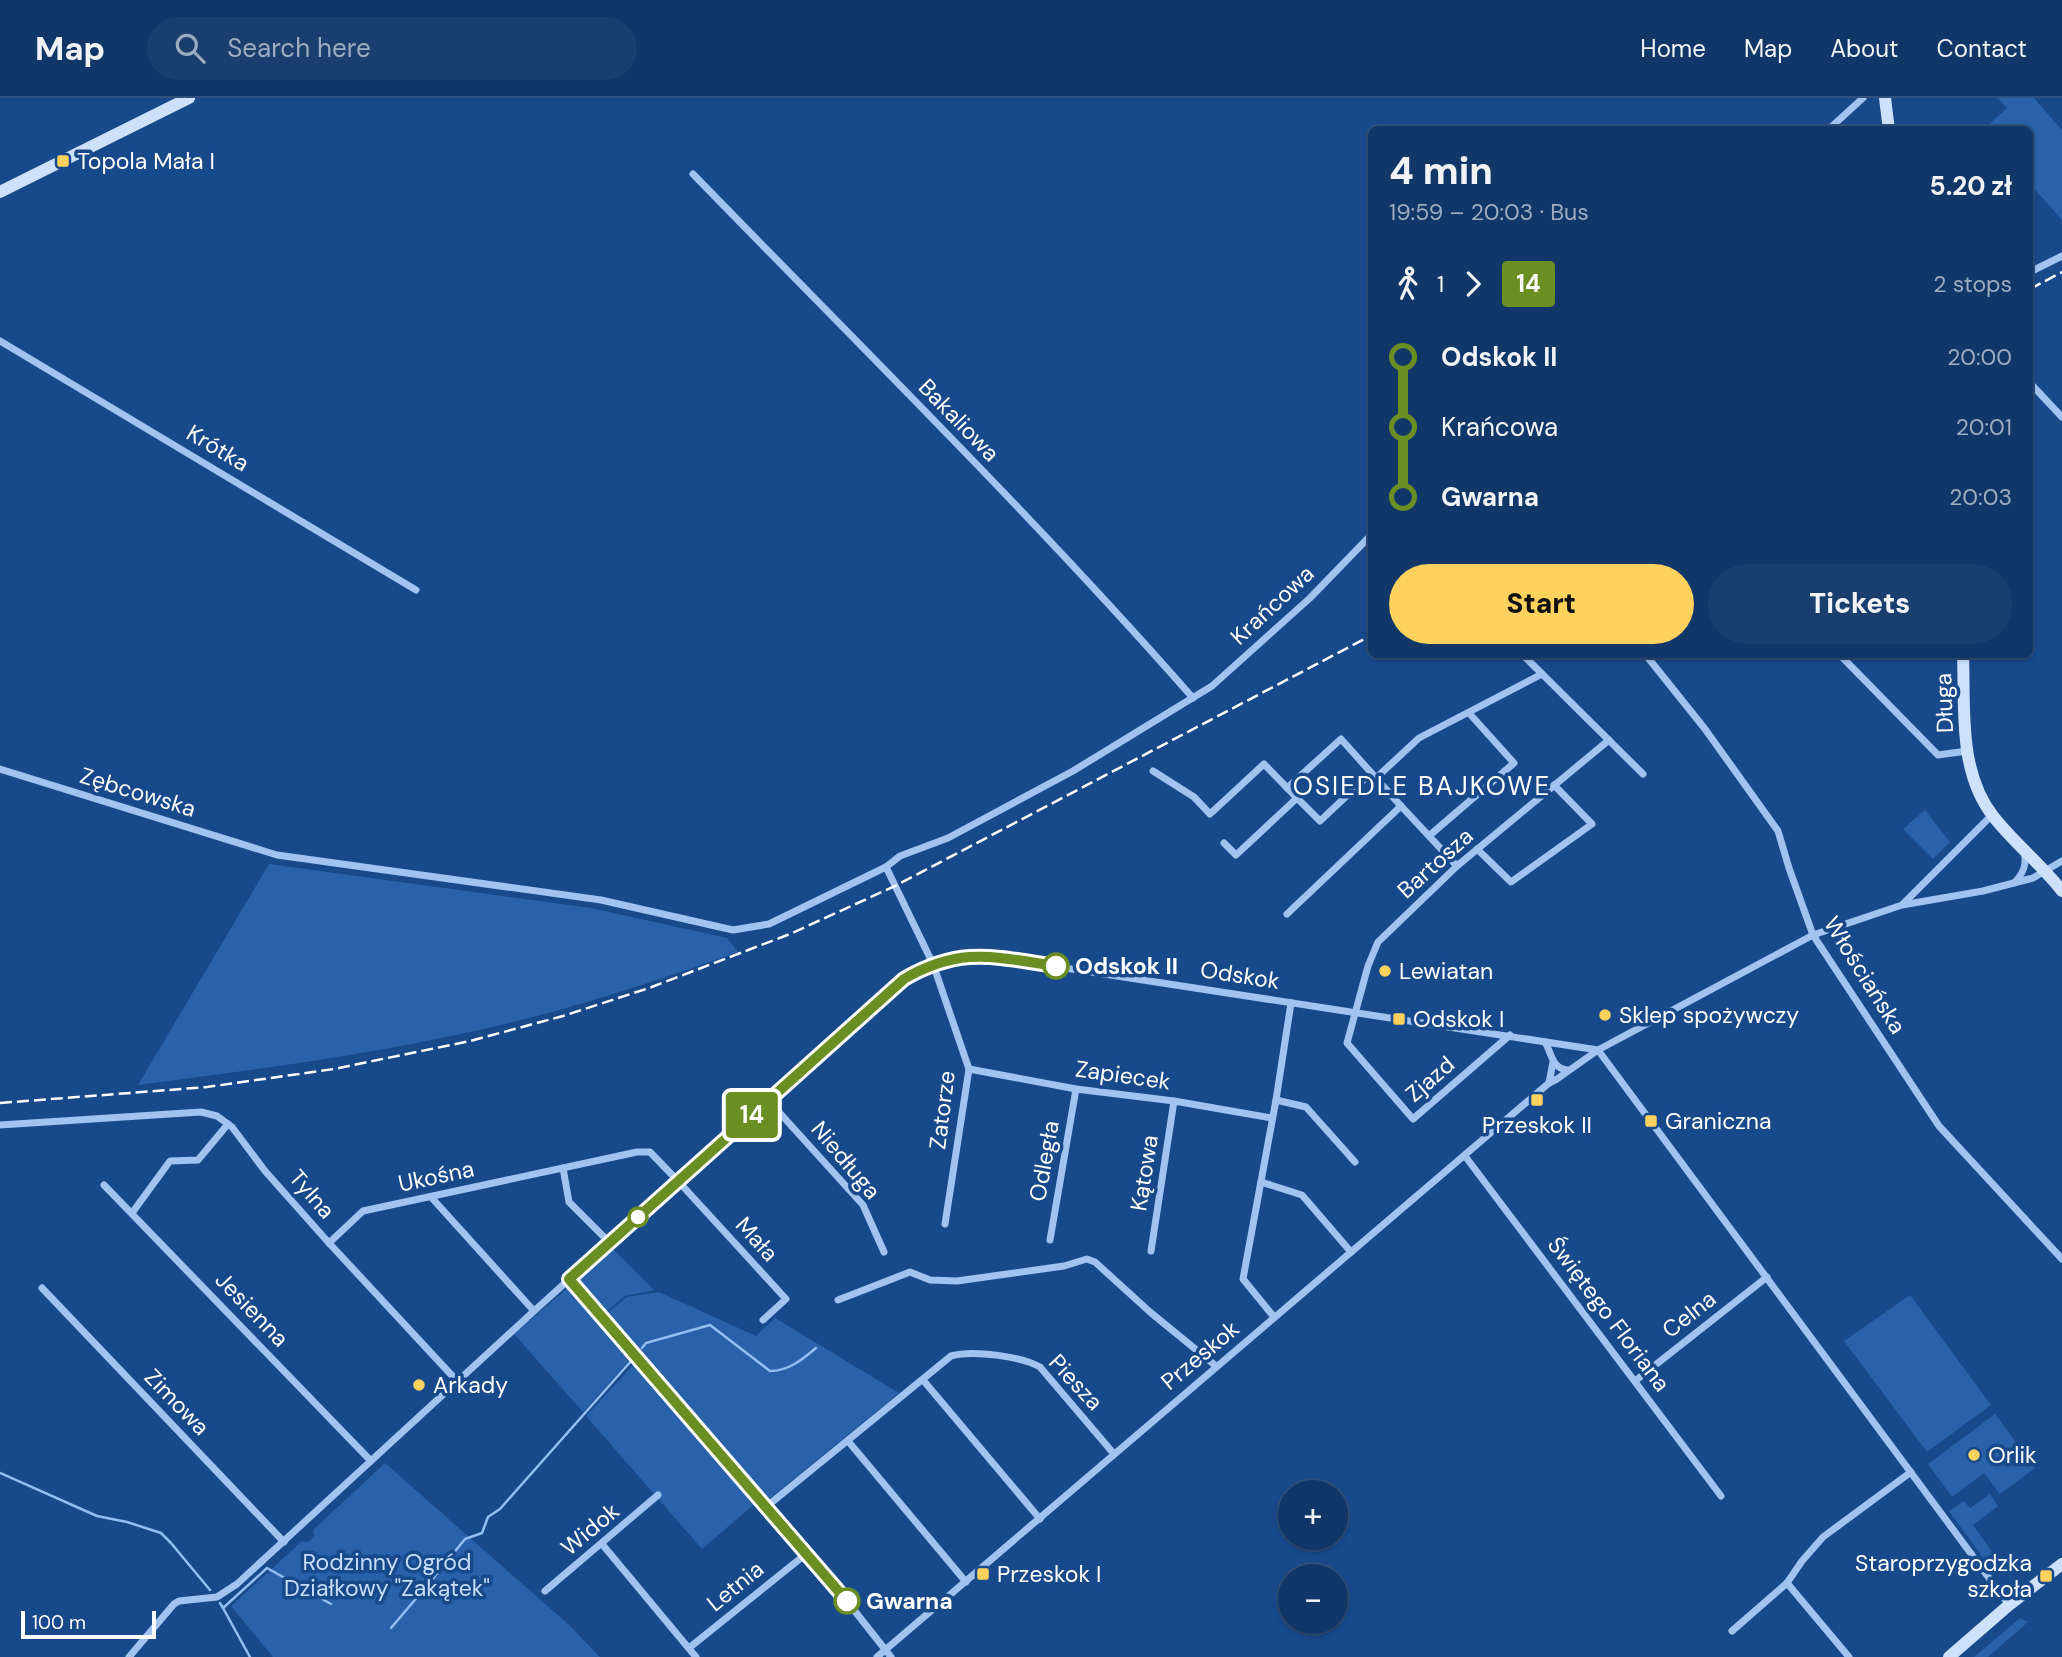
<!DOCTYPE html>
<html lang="en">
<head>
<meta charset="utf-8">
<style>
  body { margin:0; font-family:"DM Sans",sans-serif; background:#1a3f6e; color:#f1f3f6; height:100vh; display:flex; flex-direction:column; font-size:26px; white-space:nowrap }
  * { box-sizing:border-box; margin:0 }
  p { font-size:23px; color:#9cacc0 }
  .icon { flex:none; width:38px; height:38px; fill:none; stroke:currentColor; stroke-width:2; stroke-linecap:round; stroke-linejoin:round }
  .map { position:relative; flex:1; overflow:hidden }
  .details { position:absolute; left:1368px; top:28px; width:665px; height:532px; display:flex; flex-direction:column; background:#113768; border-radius:10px; box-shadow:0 2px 5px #0004,0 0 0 2px #30517c }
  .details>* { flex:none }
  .badge { padding:0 14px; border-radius:5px; font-size:24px; line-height:46px }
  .tools { position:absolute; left:1278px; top:1382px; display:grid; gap:14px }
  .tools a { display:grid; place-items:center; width:70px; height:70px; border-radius:50%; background:#113768; box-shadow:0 2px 5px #0004,0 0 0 2px #30517c; font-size:35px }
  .scale { position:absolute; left:21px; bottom:18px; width:135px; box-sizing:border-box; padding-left:7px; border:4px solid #fff; border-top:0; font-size:19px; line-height:24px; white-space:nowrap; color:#fff; -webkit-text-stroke:5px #17498b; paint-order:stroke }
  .map>.badge { position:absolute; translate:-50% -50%; box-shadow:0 0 0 4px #fff }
  .legs { display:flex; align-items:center; gap:10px; height:77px; padding:0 21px; font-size:23px }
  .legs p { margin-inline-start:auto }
  .overview { display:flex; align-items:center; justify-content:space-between; height:119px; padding:0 21px }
  h1 { font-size:38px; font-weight:800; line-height:52px }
  .action { display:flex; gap:14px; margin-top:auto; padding:14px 21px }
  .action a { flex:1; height:80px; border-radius:42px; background:#ffd25e; color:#111; font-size:28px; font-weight:800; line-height:80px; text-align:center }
  .action a+a { background:#1a3f6e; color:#f1f3f6 }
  ul { padding:0 21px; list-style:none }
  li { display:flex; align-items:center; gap:24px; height:70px; font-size:26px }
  li i { display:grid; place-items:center; width:10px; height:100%; margin:0 9px; background:currentColor }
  li i::after { content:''; width:18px; height:18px; margin:-9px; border:5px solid; border-radius:50%; background:#113768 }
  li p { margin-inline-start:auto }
  li:first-child i { background:linear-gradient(#0000 50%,currentColor 0) }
  li:last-child i { background:linear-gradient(currentColor 50%,#0000 0) }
  header { display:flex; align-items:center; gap:42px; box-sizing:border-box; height:98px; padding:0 35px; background:#113768; border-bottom:2px solid #30517c }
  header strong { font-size:33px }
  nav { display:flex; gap:38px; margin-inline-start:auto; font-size:24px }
  .search { width:490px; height:63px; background:#1a3f6e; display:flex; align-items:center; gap:18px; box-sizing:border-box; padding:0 24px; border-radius:38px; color:#9cacc0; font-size:26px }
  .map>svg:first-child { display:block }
</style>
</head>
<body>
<header>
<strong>Map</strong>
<div class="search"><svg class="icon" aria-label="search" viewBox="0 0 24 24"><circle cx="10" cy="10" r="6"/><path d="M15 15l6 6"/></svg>Search here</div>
<nav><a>Home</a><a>Map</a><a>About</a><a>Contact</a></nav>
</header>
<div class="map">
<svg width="2062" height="1559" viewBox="0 0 2062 1559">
  <rect width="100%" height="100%" fill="#17498b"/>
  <g fill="#2962aa">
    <polygon points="1998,0 2034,0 2062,32 2062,122 2030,86 2030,32 1984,31 2007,10"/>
    <polygon points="1925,712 1950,744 1933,761 1903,731"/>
    <path d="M269 766 591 810 727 840 738 854C662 881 584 907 505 926 384 955 261 971 138 987Z"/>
    <polygon points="612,1150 654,1192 625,1198 607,1213 578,1180"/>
    <polygon points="572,1186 634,1257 583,1314 514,1236"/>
    <polygon points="659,1194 756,1238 775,1220 899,1295 769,1401 607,1215 627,1199"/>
    <polygon points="1910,1197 1991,1307 1927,1354 1844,1243"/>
    <polygon points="638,1262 758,1403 702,1451 586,1318"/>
    <polygon points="1995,1316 2035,1370 2000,1396 1984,1375 1952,1399 1928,1366"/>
    <polygon points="385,1365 569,1527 600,1559 273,1559 231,1508 302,1443 308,1444 314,1438 313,1432"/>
    <polygon points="1990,1396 1998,1408 1973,1427 2001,1466 1992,1472 1949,1413 1964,1403 1970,1410"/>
    <polygon points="2020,1520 2028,1524 1988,1559 1974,1559"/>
  </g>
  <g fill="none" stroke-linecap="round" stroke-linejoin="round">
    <g stroke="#92bef1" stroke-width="2.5">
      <path d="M642 1250 646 1245 710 1227 770 1273C789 1273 803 1261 816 1250"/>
      <polyline points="0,1375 97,1418 127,1424 161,1435 171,1445 210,1492"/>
      <polyline points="431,1483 465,1441 482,1435 488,1419 500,1411 632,1262"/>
      <polyline points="220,1505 223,1510 267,1470 331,1506"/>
      <polyline points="223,1510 250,1559"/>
      <polyline points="391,1530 425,1490"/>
    </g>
    <g stroke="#a0c3ef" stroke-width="7">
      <polyline points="1828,32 1863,0"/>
      <path d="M693 76C861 249 1034 419 1193 600"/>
      <polyline points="2030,174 2062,158"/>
      <polyline points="0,243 416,492"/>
      <polyline points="2030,285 2062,319"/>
      <polyline points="1522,556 1643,676"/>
      <polyline points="1645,556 1705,631 1778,733 1789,770 1813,837 1939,1028 2062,1161"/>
      <polyline points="1839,556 1938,657 1967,653"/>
      <polyline points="0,671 277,757 601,802 733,832 769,826 886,769 900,758 948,740 1073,673 1212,588 1310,500 1372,436"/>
      <polyline points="1153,673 1194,699 1210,716 1264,666 1297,700"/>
      <polyline points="1376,680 1419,640 1542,576"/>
      <polyline points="1287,690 1341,641 1401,708 1457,768"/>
      <polyline points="1430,737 1514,665 1469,615"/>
      <polyline points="1224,745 1236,757 1297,700 1320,723 1371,675"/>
      <polyline points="1477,751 1511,784 1592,726 1554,687"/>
      <polyline points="886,769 933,866 969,971 945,1126"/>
      <path d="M2015 784C2023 776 2027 765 2024 754"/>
      <polyline points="1904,805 1992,717"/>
      <polyline points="1287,816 1401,708"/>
      <polyline points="1510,937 1413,1021 1347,945 1368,868 1378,844 1457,768 1609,642"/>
      <path d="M1545 944C1552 956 1552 971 1568 972"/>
      <polyline points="1598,952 2009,1507"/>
      <polyline points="969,971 1076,991 1174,1003 1272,1020"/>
      <polyline points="1549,985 1553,964"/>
      <polyline points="768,1002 863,1107 884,1154"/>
      <polyline points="1276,1002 1306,1009 1355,1064"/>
      <polyline points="0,1027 201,1014 217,1018 232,1029 265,1073 329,1145 457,1283"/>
      <polyline points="1465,1058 1721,1398"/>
      <polyline points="563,1070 569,1104 610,1145"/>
      <polyline points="1261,1084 1302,1097 1351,1154"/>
      <polyline points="104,1087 371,1363"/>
      <polyline points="431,1099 534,1213"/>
      <polyline points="132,1115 170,1063 198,1062 228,1026"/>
      <polyline points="1050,1142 1076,991"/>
      <polyline points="329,1145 363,1113 637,1054 650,1054 678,1083 786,1201 763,1222"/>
      <polyline points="1151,1153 1174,1003"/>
      <polyline points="570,1181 850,1507 891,1559"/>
      <polyline points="42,1190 284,1444"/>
      <polyline points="838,1202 910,1174 930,1182 957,1183 1064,1168 1087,1161 1095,1164 1150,1214 1216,1268"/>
      <polyline points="1274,1219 1243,1181 1276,1002 1291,905"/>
      <polyline points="923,1282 1040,1421"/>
      <polyline points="1635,1283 1767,1179"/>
      <polyline points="848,1343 966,1484"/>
      <path d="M766 1409 951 1258C973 1252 1020 1258 1040 1269L1114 1356"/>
      <polyline points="602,1446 696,1559"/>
      <polyline points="545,1493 658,1397"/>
      <polyline points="1732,1533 1787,1485"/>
      <polyline points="689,1550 806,1456"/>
      <path d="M129 1559 174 1506 179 1503 217 1499 237 1486 534 1213 878 903C914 872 944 855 993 859L1598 952"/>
      <polyline points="877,1559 1549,985 1557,981 1598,952 1813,837 1902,807 1983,793 2033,780 2062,763"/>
      <polyline points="1849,1559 1787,1485 1802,1463 1823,1439 1911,1374"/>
    </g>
    <g stroke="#cee1fa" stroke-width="12">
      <polyline points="1885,0 1889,32"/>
      <polyline points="0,94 189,0"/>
      <path d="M1963 556C1965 610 1958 673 1993 718 2014 745 2041 766 2062 793"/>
      <polyline points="1949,1559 2009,1507 2062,1466"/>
    </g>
    <g stroke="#fff" stroke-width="2.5" stroke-dasharray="12 5" stroke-linecap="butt">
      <polyline points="2030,191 2062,174"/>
      <polyline points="0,1005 207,989 334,971 470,943 563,918 649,890 790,836 895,788 1372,537"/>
    </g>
  </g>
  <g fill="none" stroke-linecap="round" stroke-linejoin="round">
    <defs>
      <path id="line-1" d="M847 1503 569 1181 904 881C961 848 994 859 1056 868"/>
    </defs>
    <use href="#line-1" stroke="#fff" stroke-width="16"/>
    <use href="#line-1" stroke="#6b8e23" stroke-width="10"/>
  </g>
  <g fill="#ffd25e" stroke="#17498b" stroke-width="2.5">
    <rect x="56" y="56" width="14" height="14" rx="3.5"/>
    <circle cx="1385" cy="873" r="7"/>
    <circle cx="1605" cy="917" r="7"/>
    <rect x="1392" y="914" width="14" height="14" rx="3.5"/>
    <rect x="1530" y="995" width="14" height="14" rx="3.5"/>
    <rect x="1644" y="1016" width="14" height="14" rx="3.5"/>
    <circle cx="419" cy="1287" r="7"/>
    <circle cx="1974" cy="1357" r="7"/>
    <rect x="976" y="1469" width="14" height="14" rx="3.5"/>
    <rect x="2039" y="1471" width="14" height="14" rx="3.5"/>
  </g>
  <g fill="#fff" stroke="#6b8e23" stroke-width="3.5">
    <circle cx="1056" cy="868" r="12"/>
    <circle cx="638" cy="1119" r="9"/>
    <circle cx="847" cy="1503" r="12"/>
  </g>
  <g text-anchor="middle" stroke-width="7" stroke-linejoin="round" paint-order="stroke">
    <g font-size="23" fill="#fff" stroke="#17498b" text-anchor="start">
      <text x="77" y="71">Topola Mała I</text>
      <text x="1399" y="881">Lewiatan</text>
      <text x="1619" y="925">Sklep spożywczy</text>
      <text x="1413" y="929">Odskok I</text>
      <text x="1665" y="1031">Graniczna</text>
      <text x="1537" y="1035" text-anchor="middle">Przeskok II</text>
      <text x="433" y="1295">Arkady</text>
      <text x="1988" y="1365">Orlik</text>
      <text x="2032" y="1473" text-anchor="end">Staroprzygodzka<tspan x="2032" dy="26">szkoła</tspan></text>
      <text x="997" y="1484">Przeskok I</text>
    </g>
    <g font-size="23" fill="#fff" stroke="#17498b">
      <text transform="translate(959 322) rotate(46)" y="8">Bakaliowa</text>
      <text transform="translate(218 350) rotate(31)" y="8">Krótka</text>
      <text transform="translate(1272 507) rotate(-43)" y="8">Krańcowa</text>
      <text transform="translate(1944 605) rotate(-92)" y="8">Długa</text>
      <text transform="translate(138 694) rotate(17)" y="8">Zębcowska</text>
      <text transform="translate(1435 765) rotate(-42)" y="8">Bartosza</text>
      <text transform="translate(1240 877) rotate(9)" y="8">Odskok</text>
      <text transform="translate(1865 877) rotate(58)" y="8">Włościańska</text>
      <text transform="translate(1123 977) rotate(8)" y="8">Zapiecek</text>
      <text transform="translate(1430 981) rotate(-41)" y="8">Zjazd</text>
      <text transform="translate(942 1012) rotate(-83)" y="8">Zatorze</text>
      <text transform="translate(846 1062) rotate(50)" y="8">Niedługa</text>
      <text transform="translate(1044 1063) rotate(-80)" y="8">Odległa</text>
      <text transform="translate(1144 1075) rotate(-81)" y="8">Kątowa</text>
      <text transform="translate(436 1078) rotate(-12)" y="8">Ukośna</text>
      <text transform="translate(312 1096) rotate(49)" y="8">Tylna</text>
      <text transform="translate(757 1141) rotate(48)" y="8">Mała</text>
      <text transform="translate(252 1211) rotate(46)" y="8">Jesienna</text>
      <text transform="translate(1609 1216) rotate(53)" y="8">Świętego Floriana</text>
      <text transform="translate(1689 1216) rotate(-38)" y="8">Celna</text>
      <text transform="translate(1200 1257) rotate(-40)" y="8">Przeskok</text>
      <text transform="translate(1076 1284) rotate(47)" y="8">Piesza</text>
      <text transform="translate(177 1304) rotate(46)" y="8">Zimowa</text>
      <text transform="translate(590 1431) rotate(-40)" y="8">Widok</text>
      <text transform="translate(735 1488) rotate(-39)" y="8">Letnia</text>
    </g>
    <g font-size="23" font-weight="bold" fill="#fff" stroke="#17498b" text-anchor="start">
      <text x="1075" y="876">Odskok II</text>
      <text x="866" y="1511">Gwarna</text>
    </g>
    <g font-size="23" fill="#c6defb" stroke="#17498b">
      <text x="387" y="1472">Rodzinny Ogród<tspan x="387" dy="26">Działkowy "Zakątek"</tspan></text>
    </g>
    <g font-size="26" letter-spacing="2" fill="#fff" stroke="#17498b">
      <text x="1422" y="697">OSIEDLE BAJKOWE</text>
    </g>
  </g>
</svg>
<div class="tools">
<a>+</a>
<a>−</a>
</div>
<div class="scale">100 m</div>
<b class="badge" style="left:752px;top:1017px;background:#6b8e23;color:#fff">14</b>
<section class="details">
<div class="overview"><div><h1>4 min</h1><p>19:59 – 20:03 · Bus</p></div><b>5.20 zł</b></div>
<div class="legs"><svg class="icon" aria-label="walk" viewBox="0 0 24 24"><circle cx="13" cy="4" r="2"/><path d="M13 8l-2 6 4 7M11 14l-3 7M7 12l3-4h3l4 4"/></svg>1<svg class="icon" aria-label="forward" viewBox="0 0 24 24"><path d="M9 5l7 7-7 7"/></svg><b class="badge" style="background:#6b8e23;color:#fff">14</b><p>2 stops</p></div>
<ul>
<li><i style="color:#6b8e23"></i><b>Odskok II</b><p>20:00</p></li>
<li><i style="color:#6b8e23"></i><span>Krańcowa</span><p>20:01</p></li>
<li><i style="color:#6b8e23"></i><b>Gwarna</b><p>20:03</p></li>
</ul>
<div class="action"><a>Start</a><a>Tickets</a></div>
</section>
</div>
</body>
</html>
